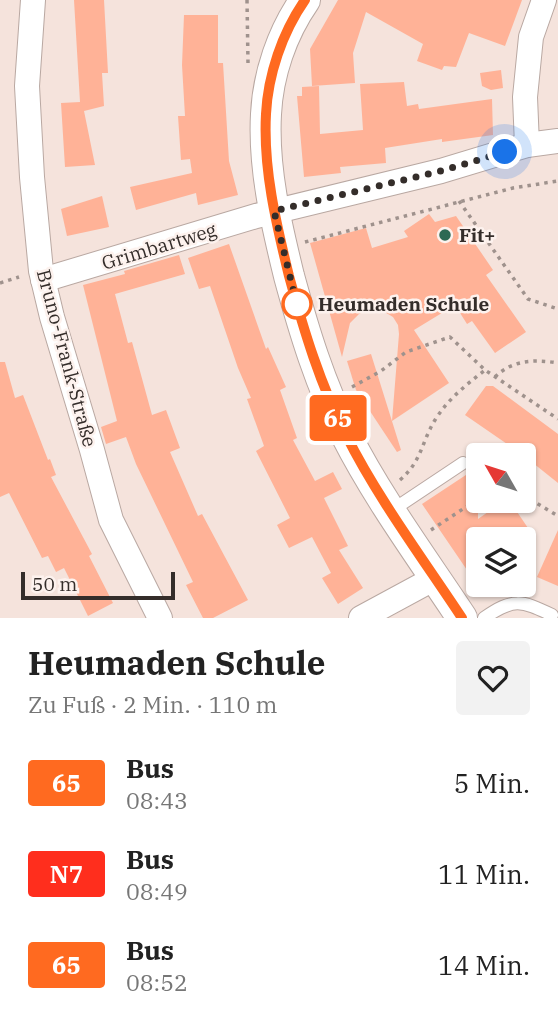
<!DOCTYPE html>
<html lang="de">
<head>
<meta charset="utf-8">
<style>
  body { margin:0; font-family:"IBM Plex Serif",serif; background:#f2f2f2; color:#222; height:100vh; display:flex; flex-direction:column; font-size:26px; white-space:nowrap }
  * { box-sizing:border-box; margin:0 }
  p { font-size:23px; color:#767676 }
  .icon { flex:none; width:38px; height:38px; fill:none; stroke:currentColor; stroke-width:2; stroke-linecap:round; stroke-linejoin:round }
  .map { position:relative; height:618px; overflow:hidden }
  .sheet { display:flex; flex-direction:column; background:#fff; flex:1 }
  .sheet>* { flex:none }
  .badge { padding:0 14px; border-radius:5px; font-size:24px; line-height:46px }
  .needle { width:46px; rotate:309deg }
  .buttons { position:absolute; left:466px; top:443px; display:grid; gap:14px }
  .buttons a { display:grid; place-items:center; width:70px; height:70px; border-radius:7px; background:#fff; box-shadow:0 2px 5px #0004; font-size:35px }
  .scale { position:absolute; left:21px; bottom:18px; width:154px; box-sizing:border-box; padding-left:7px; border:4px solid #342d2a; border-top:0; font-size:19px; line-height:24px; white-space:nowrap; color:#342d2a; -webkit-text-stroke:5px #fdf2ee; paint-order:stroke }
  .you { position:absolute; width:35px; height:35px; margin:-18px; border:5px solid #fff; border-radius:50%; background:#1a73e8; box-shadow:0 0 0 10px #1a73e833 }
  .map>.badge { position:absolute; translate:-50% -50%; box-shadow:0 0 0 4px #fff }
  .round { display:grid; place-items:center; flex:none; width:74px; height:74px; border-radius:7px; background:#f2f2f2 }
  .overview { display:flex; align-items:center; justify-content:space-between; height:119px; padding:0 28px }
  h1 { font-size:33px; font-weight:700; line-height:52px }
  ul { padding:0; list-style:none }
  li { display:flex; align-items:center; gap:21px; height:91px; padding:0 28px }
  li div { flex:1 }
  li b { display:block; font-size:26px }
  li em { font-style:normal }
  li .badge { min-width:77px; font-weight:700; text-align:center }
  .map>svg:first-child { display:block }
</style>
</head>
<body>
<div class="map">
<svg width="558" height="618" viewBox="0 0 558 618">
  <rect width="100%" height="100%" fill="#f5e3dc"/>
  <g fill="#ffb297">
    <polygon points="74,0 104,0 108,73 102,73 104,106 84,111 95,165 65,167 61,103 80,102"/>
    <polygon points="338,0 522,0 505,46 469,33 456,67 444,66 442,70 417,61 423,44 366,12 353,53 355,83 312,86 310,49"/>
    <polygon points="184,15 218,15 218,63 223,63 229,161 238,195 198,205 196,193 136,210 130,187 192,173 190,159 181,160 178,116 185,116 182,65"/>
    <polygon points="501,70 503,88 491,90 482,86 480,73"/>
    <polygon points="404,82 407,106 418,104 419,109 492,99 493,135 442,142 442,139 385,148 386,163 340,167 341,173 304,177 297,96 302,96 302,87 319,86 320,134 363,130 360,84"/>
    <polygon points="102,196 109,227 67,236 61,209"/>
    <polygon points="429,214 435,222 456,216 493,270 486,275 526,332 495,353 472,321 467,324 455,305 414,330 449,383 392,421 399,334 398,325 393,317 383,311 371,309 359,314 350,323 342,357 310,243 366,228 372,248 408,237 404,231"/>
    <polygon points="229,244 266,349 268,347 286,387 280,390 297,438 293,440 315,481 333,472 342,489 324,498 348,546 339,550 363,588 338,604 322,578 331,573 312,537 289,548 277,525 290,518 256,451 264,446 247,399 251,398 238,368 210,286 199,289 188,258"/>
    <polygon points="179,255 185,274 115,294 128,343 132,342 152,415 166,410 180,448 170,452 198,516 202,514 248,600 213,618 203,618 186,585 193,582 136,464 126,437 106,444 101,427 117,421 83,285 125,274 124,271"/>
    <polygon points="371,354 401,450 397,452 356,390 347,361"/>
    <polygon points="0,362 5,362 15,398 23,395 48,460 50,459 56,475 51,477 92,554 89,556 113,603 88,616 64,568 56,572 48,556 42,558 9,493 0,497"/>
    <polygon points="486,386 493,386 558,434 558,483 523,455 465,415"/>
    <polygon points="478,467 478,519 505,500 509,500 528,528 512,539 478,539 478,563 467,570 422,504"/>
    <polygon points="558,530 558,586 537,577"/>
  </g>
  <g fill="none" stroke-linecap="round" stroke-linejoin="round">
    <defs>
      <g id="service">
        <polyline points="391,511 463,463"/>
        <path d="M484 618C513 598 521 600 552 615"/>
      </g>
      <g id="minor">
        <polyline points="33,0 27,86 32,177 41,271 52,317 92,450 111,520 160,618"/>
        <polyline points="527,145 525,97 531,37 544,0"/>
        <polyline points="43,280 256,216 441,171 527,145 558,141"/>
        <polyline points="361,618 435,578"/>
      </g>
      <path id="tertiary" d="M305 0C282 33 268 74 266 114 263 168 276 223 289 276 304 331 320 384 346 435 378 498 423 559 462 618"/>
    </defs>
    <use href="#service" stroke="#b9a8a2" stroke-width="14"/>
    <use href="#minor" stroke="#b9a8a2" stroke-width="26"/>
    <use href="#tertiary" stroke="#b9a8a2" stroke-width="32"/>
    <g stroke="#9f928d" stroke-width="3.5" stroke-dasharray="3.5 5" stroke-linecap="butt">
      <polyline points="247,0 248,63"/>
      <polyline points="459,201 528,299 558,309"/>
      <polyline points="305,242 513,188 558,181"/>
      <polyline points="0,283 19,277"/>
      <path d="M495 377C512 360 534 359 558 363"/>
      <polyline points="352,387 381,371 406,352 450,337 485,370 558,419"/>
      <path d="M400 480C422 461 421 443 435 420 448 399 466 385 485 370"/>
      <polyline points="523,495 558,516"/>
      <polyline points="431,530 478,499"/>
    </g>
    <use href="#service" stroke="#fff" stroke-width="12"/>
    <use href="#minor" stroke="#fff" stroke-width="24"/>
    <use href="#tertiary" stroke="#fff" stroke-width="30"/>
  </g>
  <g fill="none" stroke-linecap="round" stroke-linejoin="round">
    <defs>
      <path id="line" d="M305 0C282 33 268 75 266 114 263 168 276 223 289 276 304 331 320 384 346 435 377 497 423 559 462 618"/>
    </defs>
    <use href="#line" stroke="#fff" stroke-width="16"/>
    <use href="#line" stroke="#ff6a20" stroke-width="10"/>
    <polyline stroke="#342d2a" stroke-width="7" stroke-dasharray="0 12.6" points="297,304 298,309 274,211 441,171 505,152"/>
  </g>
  <circle fill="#2d6954" stroke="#fdf2ee" stroke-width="2.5" cx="445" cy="235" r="7"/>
  <circle fill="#fff" stroke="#ff6a20" stroke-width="3.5" cx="297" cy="304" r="14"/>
  <g text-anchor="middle" stroke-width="5" stroke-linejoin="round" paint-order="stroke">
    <g font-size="19" font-weight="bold" fill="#342d2a" stroke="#fdf2ee" text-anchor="start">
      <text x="459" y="242">Fit+</text>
    </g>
    <g font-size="19" fill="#342d2a" stroke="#fdf2ee">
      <text transform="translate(159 246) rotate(-17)" y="7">Grimbartweg</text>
      <text transform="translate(67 358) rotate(75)" y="7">Bruno-Frank-Straße</text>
    </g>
    <g font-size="19" font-weight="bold" fill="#342d2a" stroke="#fdf2ee" text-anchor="start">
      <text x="318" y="311">Heumaden Schule</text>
    </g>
  </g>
</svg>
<div class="buttons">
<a><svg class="needle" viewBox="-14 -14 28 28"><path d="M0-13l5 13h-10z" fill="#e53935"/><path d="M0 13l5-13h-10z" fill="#767676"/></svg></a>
<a><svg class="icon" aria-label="layers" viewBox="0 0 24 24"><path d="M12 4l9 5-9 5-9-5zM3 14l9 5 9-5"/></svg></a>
</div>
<div class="scale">50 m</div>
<div class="you" style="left:505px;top:152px"></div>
<b class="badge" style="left:338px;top:418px;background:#ff6a20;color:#fff">65</b>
</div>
<section class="sheet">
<div class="overview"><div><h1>Heumaden Schule</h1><p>Zu Fuß · 2 Min. · 110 m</p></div><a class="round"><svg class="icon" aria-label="heart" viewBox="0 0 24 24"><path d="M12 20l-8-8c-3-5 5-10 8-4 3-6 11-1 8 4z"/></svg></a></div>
<ul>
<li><span class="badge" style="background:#ff6a20;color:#fff">65</span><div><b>Bus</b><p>08:43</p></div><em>5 Min.</em></li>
<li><span class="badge" style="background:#ff2e1d;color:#fff">N7</span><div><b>Bus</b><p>08:49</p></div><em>11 Min.</em></li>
<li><span class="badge" style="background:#ff6a20;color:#fff">65</span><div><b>Bus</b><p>08:52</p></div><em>14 Min.</em></li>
</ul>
</section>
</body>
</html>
